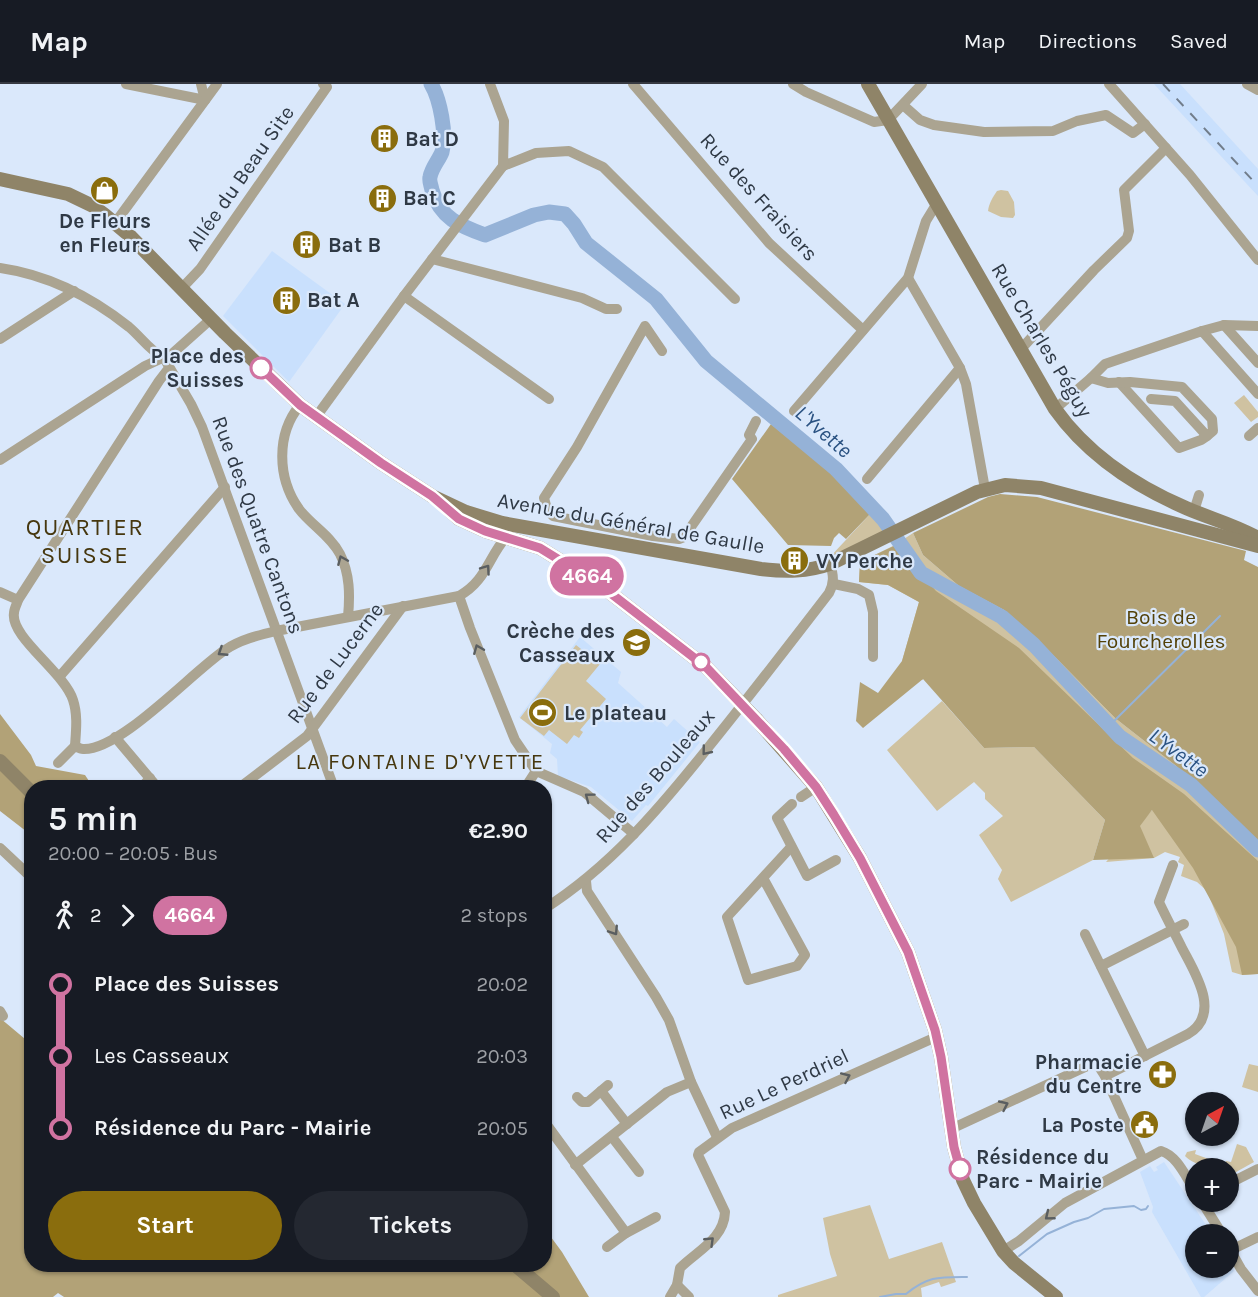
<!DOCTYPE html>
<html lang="en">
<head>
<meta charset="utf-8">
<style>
  body { margin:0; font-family:Karla,sans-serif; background:#242831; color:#f1f3f6; height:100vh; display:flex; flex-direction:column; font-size:22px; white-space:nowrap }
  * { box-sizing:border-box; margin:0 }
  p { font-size:20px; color:#9ea1a6 }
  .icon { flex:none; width:33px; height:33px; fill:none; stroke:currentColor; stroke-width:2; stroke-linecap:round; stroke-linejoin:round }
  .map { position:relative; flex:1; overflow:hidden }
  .side { position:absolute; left:24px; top:696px; width:528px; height:492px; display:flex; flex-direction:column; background:#171b24; border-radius:24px; box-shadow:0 2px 4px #0004 }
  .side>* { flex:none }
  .badge { padding:0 12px; border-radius:20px; font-size:21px; line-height:39px }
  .needle { width:39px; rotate:40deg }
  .tools { position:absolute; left:1185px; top:1008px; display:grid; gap:12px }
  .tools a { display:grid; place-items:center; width:54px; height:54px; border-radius:50%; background:#171b24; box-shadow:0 2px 4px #0004; font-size:30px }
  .map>.badge { position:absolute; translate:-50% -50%; box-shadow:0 0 0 3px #fff }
  .legs { display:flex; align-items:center; gap:9px; height:66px; padding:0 24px; font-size:20px }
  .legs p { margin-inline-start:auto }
  .overview { display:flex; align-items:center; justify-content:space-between; height:102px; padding:0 24px }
  h1 { font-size:33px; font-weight:700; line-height:45px }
  .button { display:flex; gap:12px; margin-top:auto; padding:12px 24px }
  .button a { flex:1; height:69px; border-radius:36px; background:#8a6d0d; color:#fff; font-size:24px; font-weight:700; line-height:69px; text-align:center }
  .button a+a { background:#242831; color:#f1f3f6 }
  ul { padding:0 24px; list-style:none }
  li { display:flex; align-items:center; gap:21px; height:72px; font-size:22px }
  li i { display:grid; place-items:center; width:9px; height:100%; margin:0 8px; background:currentColor }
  li i::after { content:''; width:15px; height:15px; margin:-8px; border:4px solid; border-radius:50%; background:#171b24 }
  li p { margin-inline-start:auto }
  li:first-child i { background:linear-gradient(#0000 50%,currentColor 0) }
  li:last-child i { background:linear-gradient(currentColor 50%,#0000 0) }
  header { display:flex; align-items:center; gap:36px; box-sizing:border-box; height:84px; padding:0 30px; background:#171b24; border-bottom:2px solid #363941 }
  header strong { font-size:28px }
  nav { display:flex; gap:33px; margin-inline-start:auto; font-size:21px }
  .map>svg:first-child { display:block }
</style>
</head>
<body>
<header>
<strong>Map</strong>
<nav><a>Map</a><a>Directions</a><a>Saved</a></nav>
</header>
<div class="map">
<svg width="1258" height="1213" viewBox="0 0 1258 1213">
  <rect width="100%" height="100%" fill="#dae8fb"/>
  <g fill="#c9e0fd">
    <polygon points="1154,0 1180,0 1258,85 1258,112"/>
    <polygon points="272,167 345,220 289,298 223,232"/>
    <polygon points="580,553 621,588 618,599 667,643 674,635 700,658 648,722 646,721 632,737 591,703 558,692 557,675 550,669 552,660 519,633"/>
    <polygon points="1164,1078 1212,1150 1196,1150 1196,1184 1228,1184 1229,1178 1234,1187 1204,1213 1201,1213 1152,1128 1153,1123 1140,1088 1150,1082 1154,1088 1158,1086 1156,1083"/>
  </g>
  <g fill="#cfc2a1">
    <path d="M1001 106 1008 107 1014 118 1015 131 1013 134 1001 133 988 127C989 119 993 113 997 107Z"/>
    <polygon points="1244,311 1258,328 1258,333 1251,338 1234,319"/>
    <polygon points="873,427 888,447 829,474"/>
    <polygon points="913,449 923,471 959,502 1004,526 1056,574 1115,634 1175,681 1258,760 1258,890 1242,891 1232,888 1224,850 1207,807 1197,798 1181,792 1184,781 1178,778 1180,773 1165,768 1154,774 1106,778 1152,726 973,555 922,596 902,577 919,518 888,501 859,498 860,478 895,461"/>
    <polygon points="576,561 600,580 586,597 606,615 580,646 583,648 579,654 574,651 567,660 549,646 544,652 520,634"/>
    <polygon points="942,617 984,664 1034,663 1105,736 1093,776 1011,818 998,795 1002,786 979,751 1003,732 985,715 985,709 974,698 937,727 887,666"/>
    <polygon points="1249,980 1258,982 1258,1008 1242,1003"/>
    <path d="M1237 1060 1246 1063 1254 1078 1229 1092 1228 1084C1215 1084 1196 1083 1185 1072L1187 1068 1196 1066 1195 1070 1225 1081 1226 1077 1231 1078Z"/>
    <polygon points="870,1121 889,1175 942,1158 956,1198 941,1203 939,1198 921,1204 922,1213 778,1213 778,1211 837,1192 830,1170 823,1134"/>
  </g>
  <g fill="#b2a277">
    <polygon points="771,340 832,389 873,427 846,455 839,449 834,454 831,462 788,461 732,395"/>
    <polygon points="1000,410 1037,413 1246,467 1244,476 1258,483 1258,760 1175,681 1115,634 1056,574 1004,526 959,502 923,471 913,449 988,413"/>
    <polygon points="896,461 936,507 1019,564 1133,674 1184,710 1258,777 1258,890 1242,891 1236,863 1193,784 1152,726 1140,742 1154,774 1093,776 1105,736 1034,663 984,664 923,595 863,644 856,637 860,598 878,609 902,577 919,518 888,501 859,498 860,478"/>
    <polygon points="0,630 31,671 36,682 85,691 93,703 32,704 31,751 0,727"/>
    <polygon points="0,934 31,960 32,1180 544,1180 545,1145 562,1168 589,1213 64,1213 58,1209 53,1213 0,1213"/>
  </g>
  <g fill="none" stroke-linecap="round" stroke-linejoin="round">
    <g stroke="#95b2d7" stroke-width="2">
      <polyline points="1109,642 1220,532"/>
      <polyline points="1019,1172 1047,1150 1074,1138 1088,1134 1104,1125 1134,1122 1141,1126 1146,1125 1148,1122"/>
      <path d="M880 1213 896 1210H906C928 1192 939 1193 967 1193"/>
    </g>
    <path stroke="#95b2d7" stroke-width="15" d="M431 0C440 15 447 50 442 68 439 76 432 83 430 93 429 97 431 101 432 106 440 134 460 142 485 151L534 131 549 128 565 130 574 140 586 159 656 215 706 277 836 385 883 435 921 489 1002 533 1034 561 1120 653 1191 701 1258 766"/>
    <g stroke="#aba491" stroke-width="10">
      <polyline points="126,0 205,16"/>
      <polyline points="201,0 205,16"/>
      <polyline points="633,0 769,159 863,246"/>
      <polyline points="793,0 806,8 874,38 888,36 922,0"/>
      <polyline points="1109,0 1190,91 1258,176"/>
      <polyline points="1247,0 1258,6"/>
      <polyline points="903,21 920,36 934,41 984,48 1053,47 1077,37 1106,31 1133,49 1145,40"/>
      <polyline points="503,82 536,69 569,67 603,83 735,215"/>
      <polyline points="115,139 217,0"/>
      <polyline points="432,175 582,214 606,225 617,225"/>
      <path d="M0 184C49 191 90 212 129 243 141 253 150 267 164 274L191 320 202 343 334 704"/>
      <polyline points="908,194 960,284 966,300 985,405"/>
      <polyline points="182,204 200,185 327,3 323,0"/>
      <polyline points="404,212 549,315"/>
      <polyline points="1224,241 1258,279"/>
      <polyline points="1202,247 1224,241 1258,242"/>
      <polyline points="0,255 74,207"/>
      <polyline points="1021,265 1094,186 1127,154 1129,147 1124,106 1166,64"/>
      <polyline points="662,267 645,242 577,363 544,414 547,425 553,432 653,452 679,455 684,453 752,355 749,351 756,337"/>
      <polyline points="1091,294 1105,280 1202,247 1258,310"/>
      <polyline points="1119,298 1179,364 1201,356 1207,352"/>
      <path d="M300 321C276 350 277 394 299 425 311 441 330 451 340 470 350 490 350 511 348 533"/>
      <polyline points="1055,325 1091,294 1108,299 1130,298 1182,303 1212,335 1213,347 1207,352 1175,317 1151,315"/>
      <polyline points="794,327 908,194 926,137 937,119"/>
      <polyline points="316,333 404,212 503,82 504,37 490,0"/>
      <polyline points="1249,352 1258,344"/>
      <polyline points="0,376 145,282 173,269 211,235"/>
      <polyline points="867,395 960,284"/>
      <polyline points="1194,427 1199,411"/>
      <polyline points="834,500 858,505 869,511 873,528 873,573"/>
      <polyline points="0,508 18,516"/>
      <polyline points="459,512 470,544 515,656 536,687 584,708 634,750"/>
      <polyline points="60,592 225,403"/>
      <polyline points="115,653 158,704"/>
      <path d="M75 662C76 647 78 631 73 616 64 588 10 553 14 529 14 525 17 520 18 516L159 297 169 284"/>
      <path d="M58 679 75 662C77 663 80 665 83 665 120 667 192 588 225 566 239 556 259 551 276 547L459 512C486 497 488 474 506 453"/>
      <polyline points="141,704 150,694"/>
      <polyline points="239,704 307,652 403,522"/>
      <polyline points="525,704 536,687"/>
      <polyline points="801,713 816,703"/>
      <polyline points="792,720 777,734 807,792 836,776"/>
      <polyline points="0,764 32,794"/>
      <polyline points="763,794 805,871 797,882 748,896 727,833 791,763"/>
      <polyline points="586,797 587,807 656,913 669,936 691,998 717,1053"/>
      <path d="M544 825C610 783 659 725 707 665 749 613 789 561 829 509 834 499 834 492 830 480"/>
      <polyline points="1085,850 1145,972"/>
      <polyline points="1101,882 1184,840"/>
      <polyline points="0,927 3,932"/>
      <path d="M1105 992 1188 950C1222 930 1195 889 1182 864 1174 848 1166 833 1159 818L1173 781"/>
      <polyline points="601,1007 627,1040"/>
      <polyline points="577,1013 582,1018 588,1018 608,1001"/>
      <polyline points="544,1037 626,1149"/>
      <polyline points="951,1045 1096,978 1105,992 1143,1076"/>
      <polyline points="612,1053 639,1088"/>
      <polyline points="575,1081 667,1008 691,998"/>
      <polyline points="1228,1100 1258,1085"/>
      <polyline points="1202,1118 1222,1150"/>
      <polyline points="1228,1162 1241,1185 1258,1207"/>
      <polyline points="607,1163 626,1149 656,1133"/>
      <polyline points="1231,1166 1258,1153"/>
      <path d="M1003 1167 1019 1157 1065 1119 1161 1067C1178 1072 1186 1094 1196 1108"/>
      <polyline points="677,1201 689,1213"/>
      <path d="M670 1213 677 1201 680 1184C697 1167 724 1155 725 1128L698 1071 699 1068 732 1044 936 953"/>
    </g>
    <g stroke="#8f8468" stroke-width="14">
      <path d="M868 0 1055 325C1087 370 1135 402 1186 424 1209 434 1235 441 1258 454"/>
      <path d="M0 95 68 110 93 122 105 131 130 152 225 249 300 321 381 379 432 412 466 428 502 439 761 485C786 488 807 488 830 480L977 408 1005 401 1041 404 1258 462"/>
      <polyline points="450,427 459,435 485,447 540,464 600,501 706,583 756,635 816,703 860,774 908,868 935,946 941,973 954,1063 963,1096 974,1119 1003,1167 1014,1179 1056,1213"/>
      <polyline points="0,677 32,709"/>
      <polyline points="514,1180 553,1213"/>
    </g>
    <polyline stroke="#717d8b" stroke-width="2" stroke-dasharray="10 10" stroke-linecap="butt" points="1163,0 1258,102"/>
  </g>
  <defs><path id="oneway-chevron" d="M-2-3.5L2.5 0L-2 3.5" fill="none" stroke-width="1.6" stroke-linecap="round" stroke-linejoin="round" transform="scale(1.5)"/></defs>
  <g stroke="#5a5e60">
    <use href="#oneway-chevron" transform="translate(342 476) rotate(-113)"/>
    <use href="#oneway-chevron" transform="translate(486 485) rotate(-55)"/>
    <use href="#oneway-chevron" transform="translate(478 565) rotate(-112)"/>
    <use href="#oneway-chevron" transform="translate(222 568) rotate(147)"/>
    <use href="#oneway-chevron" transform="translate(706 667) rotate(129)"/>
    <use href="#oneway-chevron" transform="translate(589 713) rotate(-143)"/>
    <use href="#oneway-chevron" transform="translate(614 847) rotate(57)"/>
    <use href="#oneway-chevron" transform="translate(846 993) rotate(-24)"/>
    <use href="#oneway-chevron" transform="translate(1004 1021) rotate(-25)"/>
    <use href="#oneway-chevron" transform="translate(1049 1132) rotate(141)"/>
    <use href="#oneway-chevron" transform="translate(710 1157) rotate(-44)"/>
  </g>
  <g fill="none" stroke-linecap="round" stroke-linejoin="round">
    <defs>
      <polyline id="line-1" points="261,284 300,321 381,379 432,412 459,435 485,447 540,464 600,501 706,583 784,665 816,703 834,731 860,774 908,868 935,946 941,973 954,1063 960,1085"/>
    </defs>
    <use href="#line-1" stroke="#fff" stroke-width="14"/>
    <use href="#line-1" stroke="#d073a1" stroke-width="9"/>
  </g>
  <defs>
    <symbol id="building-disc" viewBox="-11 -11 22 22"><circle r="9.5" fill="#8a6d0d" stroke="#dae8fb"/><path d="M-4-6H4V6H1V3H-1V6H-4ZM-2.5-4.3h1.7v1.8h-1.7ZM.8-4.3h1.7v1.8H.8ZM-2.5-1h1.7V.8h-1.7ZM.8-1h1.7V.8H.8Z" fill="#fff"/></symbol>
    <symbol id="shop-disc" viewBox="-11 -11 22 22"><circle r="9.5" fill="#8a6d0d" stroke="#dae8fb"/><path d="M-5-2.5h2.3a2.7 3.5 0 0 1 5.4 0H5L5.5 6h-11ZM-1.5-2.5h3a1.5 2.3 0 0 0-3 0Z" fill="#fff"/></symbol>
    <symbol id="school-disc" viewBox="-11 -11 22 22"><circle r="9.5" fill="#8a6d0d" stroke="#dae8fb"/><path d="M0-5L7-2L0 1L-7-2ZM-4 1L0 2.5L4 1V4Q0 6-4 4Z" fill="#fff"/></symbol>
    <symbol id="stadium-disc" viewBox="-11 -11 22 22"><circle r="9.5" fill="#8a6d0d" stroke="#dae8fb"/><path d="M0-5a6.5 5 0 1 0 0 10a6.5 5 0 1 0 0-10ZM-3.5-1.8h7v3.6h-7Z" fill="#fff"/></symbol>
    <symbol id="pharmacy-disc" viewBox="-11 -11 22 22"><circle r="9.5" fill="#8a6d0d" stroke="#dae8fb"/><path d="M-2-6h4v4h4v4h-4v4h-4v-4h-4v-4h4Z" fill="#fff"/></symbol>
    <symbol id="civic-disc" viewBox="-11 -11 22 22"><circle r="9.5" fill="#8a6d0d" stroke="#dae8fb"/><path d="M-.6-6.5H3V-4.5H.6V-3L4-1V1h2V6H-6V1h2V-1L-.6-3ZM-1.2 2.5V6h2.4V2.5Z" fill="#fff"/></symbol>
  </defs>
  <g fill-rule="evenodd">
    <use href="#building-disc" x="368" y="38" width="33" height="33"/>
    <use href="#shop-disc" x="88" y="90" width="33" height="33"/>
    <use href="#building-disc" x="366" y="98" width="33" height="33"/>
    <use href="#building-disc" x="290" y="144" width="33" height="33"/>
    <use href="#building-disc" x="270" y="200" width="33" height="33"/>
    <use href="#building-disc" x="778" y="460" width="33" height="33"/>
    <use href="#school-disc" x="620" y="542" width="33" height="33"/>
    <use href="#stadium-disc" x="526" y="612" width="33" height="33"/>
    <use href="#pharmacy-disc" x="1146" y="974" width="33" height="33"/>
    <use href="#civic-disc" x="1128" y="1024" width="33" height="33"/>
  </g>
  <g fill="#fff" stroke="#d073a1" stroke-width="3">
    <circle cx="261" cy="284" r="10"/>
    <circle cx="701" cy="578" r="8"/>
    <circle cx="960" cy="1085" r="10"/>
  </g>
  <g text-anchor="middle" stroke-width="4.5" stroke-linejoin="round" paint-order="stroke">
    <g font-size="21" font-weight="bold" fill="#2f3945" stroke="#dae8fb" text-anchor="start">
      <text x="405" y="62">Bat D</text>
      <text x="403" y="121">Bat C</text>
      <text x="105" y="144" text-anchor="middle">De Fleurs<tspan x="105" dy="24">en Fleurs</tspan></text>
      <text x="328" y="168">Bat B</text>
      <text x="307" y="223">Bat A</text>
      <text x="816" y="484">VY Perche</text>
      <text x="615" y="554" text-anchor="end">Crèche des<tspan x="615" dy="24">Casseaux</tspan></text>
      <text x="564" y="636">Le plateau</text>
      <text x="1142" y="985" text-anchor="end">Pharmacie<tspan x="1142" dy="24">du Centre</tspan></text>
      <text x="1124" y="1048" text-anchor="end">La Poste</text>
    </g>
    <g font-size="21" fill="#2f3945" stroke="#dae8fb">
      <text transform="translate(240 94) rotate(-55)" y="7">Allée du Beau Site</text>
      <text transform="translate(759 113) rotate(48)" y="7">Rue des Fraisiers</text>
      <text transform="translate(1042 256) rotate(59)" y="7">Rue Charles Péguy</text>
      <text transform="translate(631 439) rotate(10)" y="7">Avenue du Général de Gaulle</text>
      <text transform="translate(258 441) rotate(70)" y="7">Rue des Quatre Cantons</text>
      <text transform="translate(335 579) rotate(-53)" y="7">Rue de Lucerne</text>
      <text transform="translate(655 692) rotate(-49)" y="7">Rue des Bouleaux</text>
      <text transform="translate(784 1000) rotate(-25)" y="7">Rue Le Perdriel</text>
    </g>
    <g font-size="21" font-weight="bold" fill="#2f3945" stroke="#dae8fb" text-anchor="end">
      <text x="244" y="279">Place des<tspan x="244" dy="24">Suisses</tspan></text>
      <text x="976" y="1080" text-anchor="start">Résidence du<tspan x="976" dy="24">Parc - Mairie</tspan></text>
    </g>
    <g font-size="21" fill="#534108" stroke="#dae8fb">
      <text x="1161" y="540">Bois de<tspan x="1161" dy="24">Fourcherolles</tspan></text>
    </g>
    <g font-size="22" font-style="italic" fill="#2a5282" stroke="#dae8fb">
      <text transform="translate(824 347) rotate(41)" y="8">L'Yvette</text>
      <text transform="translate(1179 668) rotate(36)" y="8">L'Yvette</text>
    </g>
    <g font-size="22" letter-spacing="1.5" fill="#46370e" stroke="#dae8fb">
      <text x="420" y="685">LA FONTAINE D'YVETTE</text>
    </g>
    <g font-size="24" letter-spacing="1.5" fill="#46370e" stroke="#dae8fb">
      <text x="85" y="451">QUARTIER<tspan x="85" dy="28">SUISSE</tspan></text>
    </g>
  </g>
</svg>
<div class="tools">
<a><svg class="needle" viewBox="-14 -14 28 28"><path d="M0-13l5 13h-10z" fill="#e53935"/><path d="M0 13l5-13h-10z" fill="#9ea1a6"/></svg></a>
<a>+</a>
<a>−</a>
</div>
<b class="badge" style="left:587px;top:492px;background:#d073a1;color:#fff">4664</b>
<section class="side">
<div class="overview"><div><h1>5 min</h1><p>20:00 – 20:05 · Bus</p></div><b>€2.90</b></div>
<div class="legs"><svg class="icon" aria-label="walk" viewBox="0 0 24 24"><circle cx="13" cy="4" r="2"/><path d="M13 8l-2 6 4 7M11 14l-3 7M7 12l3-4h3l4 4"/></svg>2<svg class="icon" aria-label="forward" viewBox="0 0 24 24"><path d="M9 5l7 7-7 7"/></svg><b class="badge" style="background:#d073a1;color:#fff">4664</b><p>2 stops</p></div>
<ul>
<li><i style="color:#d073a1"></i><b>Place des Suisses</b><p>20:02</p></li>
<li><i style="color:#d073a1"></i><span>Les Casseaux</span><p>20:03</p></li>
<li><i style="color:#d073a1"></i><b>Résidence du Parc - Mairie</b><p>20:05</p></li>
</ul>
<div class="button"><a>Start</a><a>Tickets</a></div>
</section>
</div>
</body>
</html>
